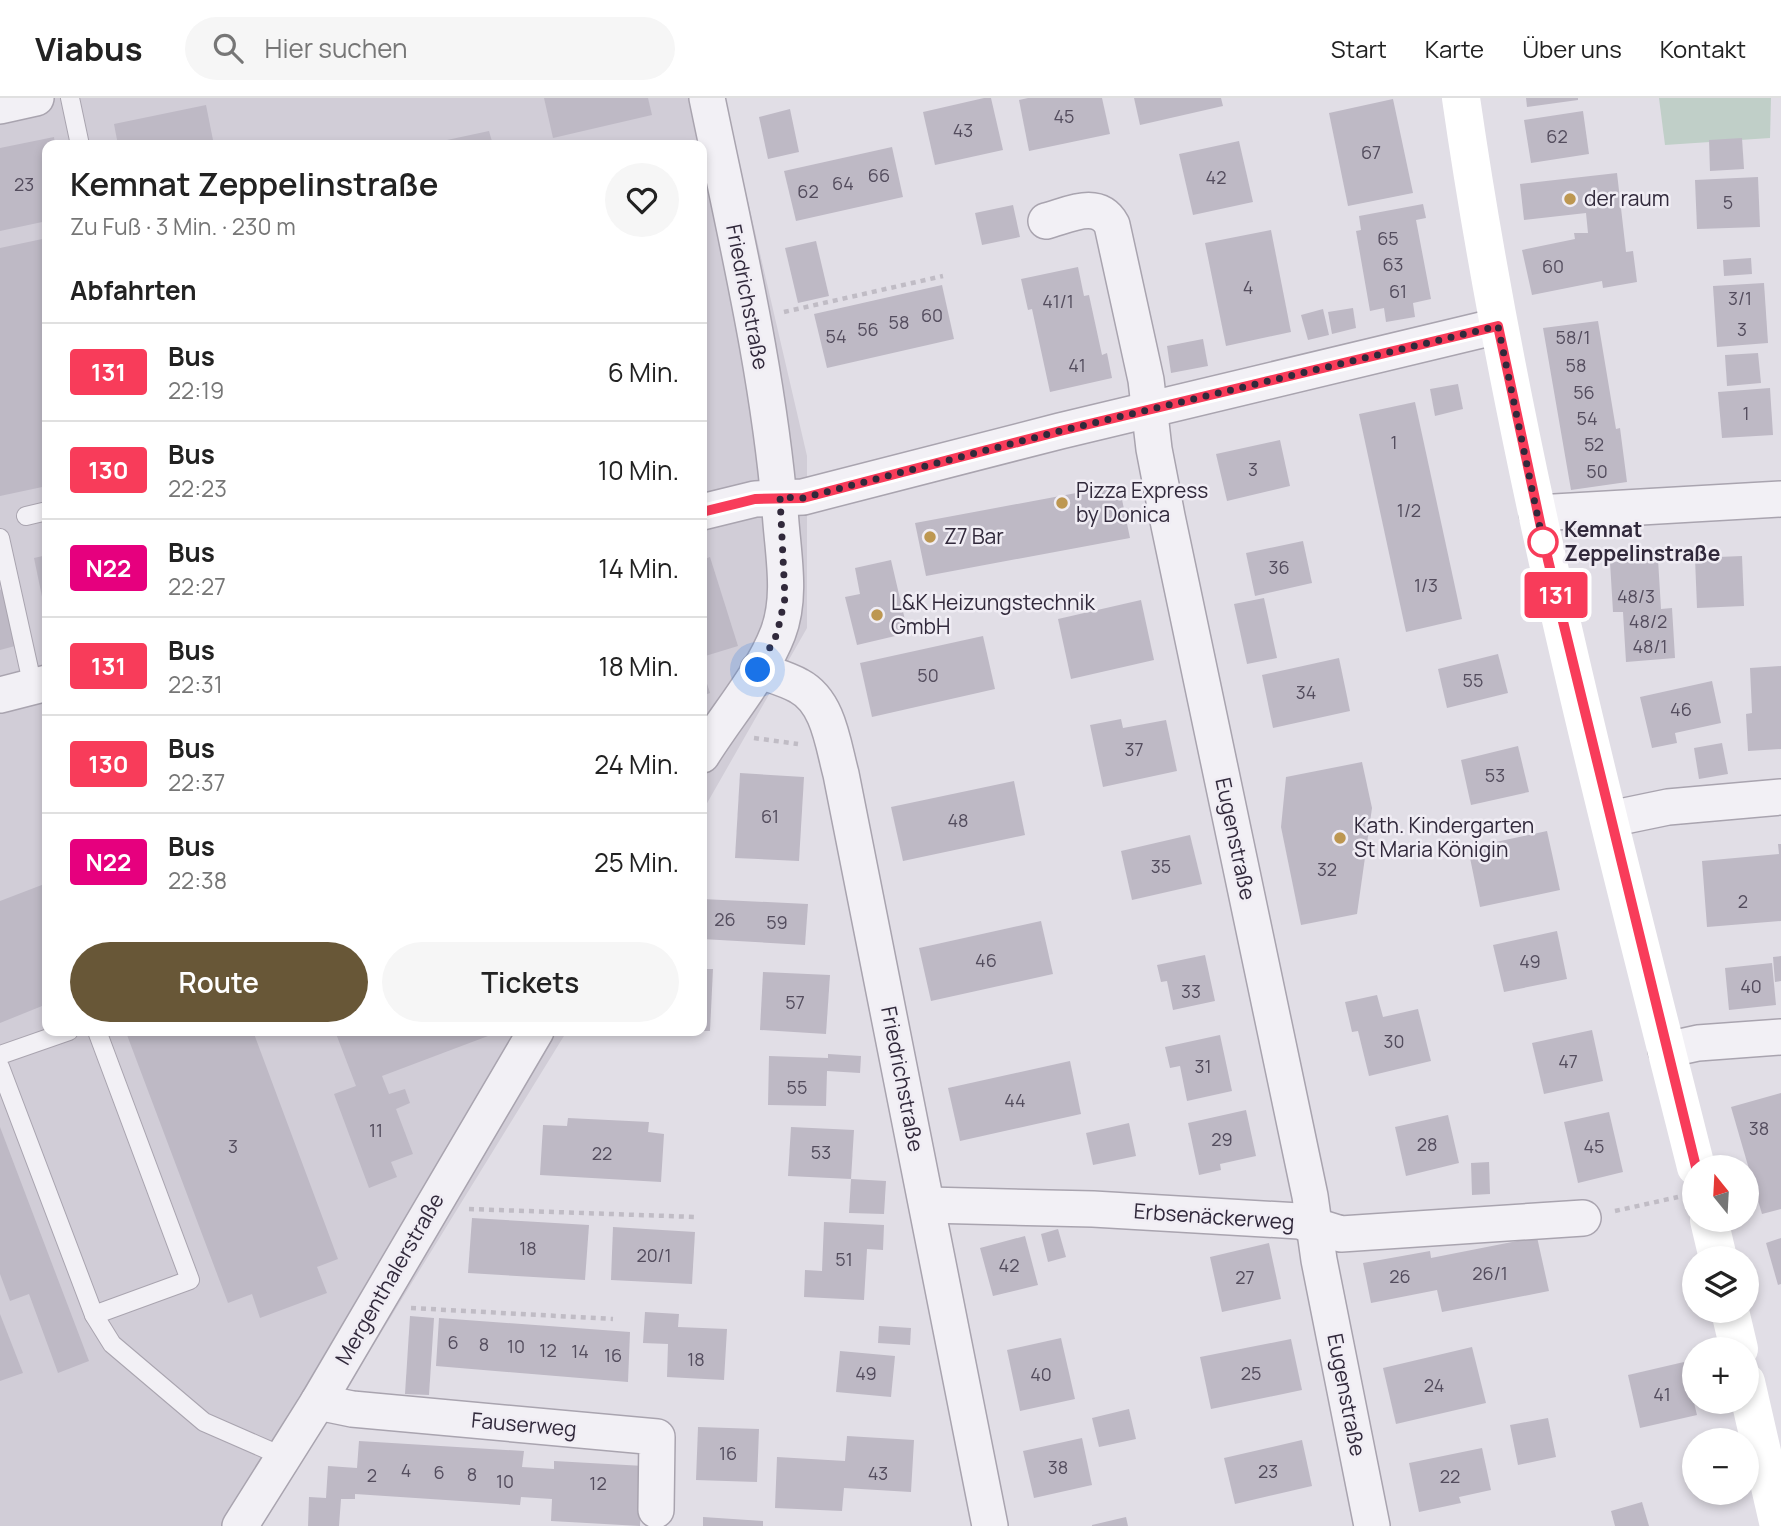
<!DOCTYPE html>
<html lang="de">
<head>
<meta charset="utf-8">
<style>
  body { margin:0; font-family:Manrope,sans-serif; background:#f6f6f6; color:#222; height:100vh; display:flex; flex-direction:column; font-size:26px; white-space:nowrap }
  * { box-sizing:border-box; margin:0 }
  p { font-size:23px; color:#767676 }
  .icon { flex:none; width:38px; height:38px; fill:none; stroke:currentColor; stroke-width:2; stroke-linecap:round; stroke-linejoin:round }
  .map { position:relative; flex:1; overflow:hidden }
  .drawer { position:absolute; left:42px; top:42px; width:665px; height:896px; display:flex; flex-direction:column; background:#fff; border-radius:14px; box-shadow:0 4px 10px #0003 }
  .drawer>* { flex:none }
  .badge { padding:0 14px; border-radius:5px; font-size:24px; line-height:46px }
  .needle { width:46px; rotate:342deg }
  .buttons { position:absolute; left:1682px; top:1057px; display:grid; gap:14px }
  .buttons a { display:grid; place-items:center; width:77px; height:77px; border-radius:50%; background:#fff; box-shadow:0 4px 10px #0003; font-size:35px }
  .you { position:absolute; width:35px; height:35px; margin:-18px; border:5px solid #fff; border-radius:50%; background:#1a73e8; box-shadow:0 0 0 10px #1a73e833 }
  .map>.badge { position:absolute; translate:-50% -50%; box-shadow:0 0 0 4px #fff }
  h2 { padding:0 28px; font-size:26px; line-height:63px }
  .round { display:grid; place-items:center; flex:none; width:74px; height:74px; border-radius:37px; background:#f6f6f6 }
  .headline { display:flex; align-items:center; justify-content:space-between; height:119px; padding:0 28px }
  h1 { font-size:33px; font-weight:600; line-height:52px }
  .primary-button { display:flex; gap:14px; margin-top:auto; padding:14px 28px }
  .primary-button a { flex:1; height:80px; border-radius:42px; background:#685737; color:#fff; font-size:28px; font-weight:600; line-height:80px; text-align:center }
  .primary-button a+a { background:#f6f6f6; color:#222 }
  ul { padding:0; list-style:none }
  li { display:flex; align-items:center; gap:21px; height:98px; padding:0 28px; border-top:2px solid #e0e0e0 }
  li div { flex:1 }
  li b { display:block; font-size:26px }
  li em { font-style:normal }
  li .badge { min-width:77px; font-weight:700; text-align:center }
  header { display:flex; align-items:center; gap:42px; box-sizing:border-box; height:98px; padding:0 35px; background:#fff; border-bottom:2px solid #e0e0e0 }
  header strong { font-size:33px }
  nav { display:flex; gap:38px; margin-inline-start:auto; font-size:24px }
  .search { width:490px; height:63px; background:#f6f6f6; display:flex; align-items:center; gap:18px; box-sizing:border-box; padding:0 24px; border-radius:38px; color:#767676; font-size:26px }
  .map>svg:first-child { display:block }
</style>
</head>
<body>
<header>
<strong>Viabus</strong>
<div class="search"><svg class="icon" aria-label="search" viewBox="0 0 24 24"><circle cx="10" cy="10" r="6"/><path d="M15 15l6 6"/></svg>Hier suchen</div>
<nav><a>Start</a><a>Karte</a><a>Über uns</a><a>Kontakt</a></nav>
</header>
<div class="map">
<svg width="1781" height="1428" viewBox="0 0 1781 1428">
  <rect width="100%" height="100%" fill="#e1dee6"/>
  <polygon fill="#d1cdd7" points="0,0 724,0 807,358 807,530 702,714 702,47 47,47 47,933 567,933 262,1428 0,1428"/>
  <polygon fill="#c0cfc8" points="1659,0 1771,0 1770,40 1665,47"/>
  <g fill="#beb9c5">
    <polygon points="544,0 648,0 652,17 553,40"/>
    <polygon points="984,0 991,0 1003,52 935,67 923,14"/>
    <polygon points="1028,0 1102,0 1110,36 1029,53 1019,2"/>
    <polygon points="1134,0 1221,0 1223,8 1140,27"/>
    <polygon points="1526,0 1578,0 1578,2 1527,9"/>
    <polygon points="1393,1 1413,95 1348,108 1329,15"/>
    <polygon points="206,7 214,47 118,47 114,26"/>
    <polygon points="790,11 799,54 768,61 759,19"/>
    <polygon points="1583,13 1589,56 1531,65 1524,22"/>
    <polygon points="489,33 493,47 434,47 433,45"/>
    <polygon points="54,39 55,47 47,47 47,123 0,133 0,50"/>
    <polygon points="1742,40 1744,71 1710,73 1709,42"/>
    <polygon points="1239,43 1253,104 1193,117 1179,56"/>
    <polygon points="892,49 903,99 796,123 784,73"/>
    <polygon points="1617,75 1626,154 1633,153 1637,184 1603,190 1602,183 1532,197 1522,152 1575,141 1574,135 1588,135 1586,115 1524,122 1520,86"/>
    <polygon points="1758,79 1760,129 1697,131 1695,82"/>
    <polygon points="1423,106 1426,120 1416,122 1431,201 1413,205 1415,219 1386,224 1384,210 1370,213 1356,133 1361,132 1359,118"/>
    <polygon points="1013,107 1020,139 982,147 975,115"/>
    <polygon points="1271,132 1291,234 1226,248 1205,145"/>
    <polygon points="47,140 47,388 0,398 0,150"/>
    <polygon points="816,143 829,198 798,205 785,150"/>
    <polygon points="1751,160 1752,176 1724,178 1723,162"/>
    <polygon points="1078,169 1084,198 1089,197 1102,257 1107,255 1112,280 1050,294 1032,211 1028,212 1021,181"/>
    <polygon points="1764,185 1768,245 1717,249 1713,188"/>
    <polygon points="942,187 954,241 827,270 814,216"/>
    <polygon points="1353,210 1356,230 1332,236 1328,214"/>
    <polygon points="1323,211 1329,237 1308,242 1301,217"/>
    <polygon points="1598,223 1616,331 1620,330 1627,384 1571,392 1543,230"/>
    <polygon points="1203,241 1208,268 1171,275 1167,248"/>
    <polygon points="1758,255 1761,285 1727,288 1725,257"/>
    <polygon points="1458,286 1463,311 1435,318 1430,291"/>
    <polygon points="1770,290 1773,337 1722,340 1718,294"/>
    <polygon points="1415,304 1462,521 1406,534 1359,316"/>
    <polygon points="1280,342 1290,388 1227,403 1216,356"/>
    <polygon points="1119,387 1130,440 926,478 915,425"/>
    <polygon points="1303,443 1312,485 1255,498 1246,455"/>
    <polygon points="47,457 47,518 46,518 34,460"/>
    <polygon points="1742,458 1744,508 1697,510 1695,460"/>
    <polygon points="710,459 738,548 702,559 702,462"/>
    <polygon points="1658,461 1661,511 1672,510 1675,560 1626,564 1623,514 1613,514 1610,464"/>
    <polygon points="891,462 908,535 857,547 845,499 860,496 855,470"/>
    <polygon points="2,491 15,548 0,552 0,492"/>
    <polygon points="1264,500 1277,560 1247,566 1234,506"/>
    <polygon points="1141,502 1154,562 1071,581 1058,521"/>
    <polygon points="983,538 995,591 872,619 860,565"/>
    <polygon points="1498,556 1508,595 1447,610 1438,571"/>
    <polygon points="1339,560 1350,613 1273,630 1262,577"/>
    <polygon points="1781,568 1781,651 1748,653 1746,616 1752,615 1750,570"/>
    <polygon points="702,570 710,595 702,598"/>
    <polygon points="1712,583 1721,625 1675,635 1677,645 1652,650 1640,599"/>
    <polygon points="1121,621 1123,630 1166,622 1177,673 1103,689 1090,627"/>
    <polygon points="1722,645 1728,676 1699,681 1694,650"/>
    <polygon points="1518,648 1529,694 1471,707 1461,662"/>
    <polygon points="1362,664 1372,710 1357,816 1301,827 1281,729 1286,679"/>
    <polygon points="740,675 804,679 799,763 735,760"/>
    <polygon points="1014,683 1025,737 903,763 891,709"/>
    <polygon points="1547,733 1560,792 1480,809 1468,750"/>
    <polygon points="1190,737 1202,786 1132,802 1121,753"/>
    <polygon points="1778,746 1781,746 1781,823 1707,829 1702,763 1779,756"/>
    <polygon points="47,785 47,906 0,925 0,803"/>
    <polygon points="702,801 808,806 805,847 702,841"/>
    <polygon points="1041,823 1053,876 931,903 919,850"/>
    <polygon points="1557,833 1567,881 1504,894 1493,847"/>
    <polygon points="1205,857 1215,903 1173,912 1167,883 1161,884 1157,867"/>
    <polygon points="1781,858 1781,883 1775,884 1773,859"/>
    <polygon points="1772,865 1776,907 1729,912 1725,870"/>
    <polygon points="702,871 713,871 710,933 702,933"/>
    <polygon points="763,874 830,877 826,936 760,932"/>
    <polygon points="1377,897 1383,919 1418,911 1431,963 1369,978 1358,933 1352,934 1345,904"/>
    <polygon points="1592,932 1603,983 1544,996 1532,945"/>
    <polygon points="137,933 253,933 338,1161 317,1169 327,1195 260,1220 252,1196 228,1205 127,937"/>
    <polygon points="335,933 486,933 488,938 382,978 389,996 405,991 410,1005 396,1011 413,1056 391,1064 397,1079 369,1090 334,996 356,988"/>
    <polygon points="1220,937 1232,993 1187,1003 1180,968 1170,970 1165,949"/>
    <polygon points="828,956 861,958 860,975 827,973 826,1008 768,1007 769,958 828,960"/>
    <polygon points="1070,963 1081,1016 960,1043 948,990"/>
    <polygon points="1781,995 1781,1111 1762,1116 1731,1009"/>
    <polygon points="1246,1012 1256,1058 1220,1066 1221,1072 1199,1077 1188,1025"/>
    <polygon points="1609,1014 1623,1074 1578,1085 1564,1024"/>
    <polygon points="1448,1017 1459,1065 1406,1078 1395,1029"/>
    <polygon points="568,1020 649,1024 648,1034 664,1036 661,1084 540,1077 543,1027 567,1028"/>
    <polygon points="1129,1025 1136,1058 1093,1067 1086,1035"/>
    <polygon points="0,1029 89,1263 58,1275 29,1196 10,1203 0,1176"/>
    <polygon points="791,1029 854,1032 851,1081 788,1078"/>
    <polygon points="1489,1064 1490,1096 1472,1097 1471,1065"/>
    <polygon points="851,1081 886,1083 884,1116 849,1115"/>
    <polygon points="472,1120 589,1127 585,1182 468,1175"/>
    <polygon points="824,1124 884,1127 883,1152 867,1151 864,1202 804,1199 805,1172 822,1173"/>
    <polygon points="613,1129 695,1134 692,1186 611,1182"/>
    <polygon points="1058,1131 1066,1159 1048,1164 1041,1136"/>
    <polygon points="1025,1138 1038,1187 993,1198 980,1150"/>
    <polygon points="1537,1139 1549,1193 1442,1214 1437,1192 1371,1205 1363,1165 1430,1153 1431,1160"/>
    <polygon points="1781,1140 1781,1186 1778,1187 1766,1145"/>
    <polygon points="1269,1145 1281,1201 1222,1214 1210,1159"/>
    <polygon points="645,1214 679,1216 678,1229 727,1231 724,1282 667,1279 668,1246 643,1245"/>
    <polygon points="0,1216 23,1275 0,1283"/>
    <polygon points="410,1218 434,1220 429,1297 405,1296"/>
    <polygon points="439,1220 630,1234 628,1284 436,1268"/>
    <polygon points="879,1228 911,1230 910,1247 878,1245"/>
    <polygon points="1061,1240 1075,1301 1020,1313 1007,1252"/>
    <polygon points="1291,1241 1302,1292 1211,1311 1200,1259"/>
    <polygon points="1472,1249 1486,1305 1396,1326 1383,1270"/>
    <polygon points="840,1253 895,1258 891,1299 836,1294"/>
    <polygon points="1684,1264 1697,1317 1640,1330 1628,1277"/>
    <polygon points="1129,1311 1136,1341 1099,1349 1092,1320"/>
    <polygon points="1548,1320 1556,1359 1518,1367 1510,1327"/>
    <polygon points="698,1329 759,1331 757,1384 696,1382"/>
    <polygon points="847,1338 914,1342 911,1394 844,1390 842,1413 775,1410 777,1359 845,1363"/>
    <polygon points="1082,1340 1092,1387 1034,1400 1023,1353"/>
    <polygon points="1302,1342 1312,1388 1235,1406 1224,1360"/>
    <polygon points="359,1343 524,1353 522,1369 554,1371 554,1363 644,1368 640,1428 551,1423 552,1401 521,1399 520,1407 355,1396 355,1401 341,1401 339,1428 308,1428 309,1399 326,1400 328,1368 357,1370"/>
    <polygon points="1482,1350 1491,1392 1459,1399 1461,1405 1419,1414 1409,1365"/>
    <polygon points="1642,1404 1649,1428 1615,1428 1611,1413"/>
    <polygon points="703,1419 763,1423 763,1428 703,1428"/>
    <polygon points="1126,1419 1128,1428 1092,1428 1092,1427"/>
  </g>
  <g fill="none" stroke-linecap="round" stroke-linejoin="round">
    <defs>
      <g id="lane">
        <polyline points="70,0 80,47"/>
        <polyline points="26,418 47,413"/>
        <polyline points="0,440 33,589"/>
        <polyline points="0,957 69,933"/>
        <polyline points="0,969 94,1217 112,1246 204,1324 284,1359"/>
        <polyline points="94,1217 190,1182 97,933"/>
      </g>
      <g id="street">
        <polyline points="0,8 36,0"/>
        <path d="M1046 123C1069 117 1098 101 1112 127L1146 282 1154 351 1167 418 1310 1098 1319 1162 1372 1428"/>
        <polyline points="702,414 755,401 803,399 1060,333 1498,228"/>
        <polyline points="1537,415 1781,401"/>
        <path d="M758 572C771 577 787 581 799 588 829 604 833 647 841 676L990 1428"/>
        <polyline points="0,597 47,585"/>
        <path d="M702 657C726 618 761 579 778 535 791 501 784 461 781 425 770 281 736 140 707 0"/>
        <polyline points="1610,721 1668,709 1781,699"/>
        <polyline points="1666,952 1698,945 1781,939"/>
        <polyline points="927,1107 1093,1111 1299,1123 1341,1136 1583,1120"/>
        <polyline points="318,1304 352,1311 657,1339 656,1412"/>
        <polyline points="240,1428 318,1304 536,933"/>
      </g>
    </defs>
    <use href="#lane" stroke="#a9a4af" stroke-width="20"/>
    <use href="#street" stroke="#a9a4af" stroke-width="38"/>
    <g stroke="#c0bcc5" stroke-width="4.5" stroke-dasharray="5 5" stroke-linecap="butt">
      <polyline points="784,214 943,178"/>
      <polyline points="754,640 798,646"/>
      <polyline points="469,1111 696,1119"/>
      <polyline points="1615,1113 1678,1099"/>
      <polyline points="411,1210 613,1221"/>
    </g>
    <use href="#lane" stroke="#f2f0f5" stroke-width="18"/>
    <use href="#street" stroke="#f2f0f5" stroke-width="35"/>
    <g stroke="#fff" stroke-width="38">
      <path d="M1461 0C1513 361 1607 716 1696 1069"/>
      <polyline points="1709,1122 1718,1160"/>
      <polyline points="1730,1213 1739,1251"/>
      <polyline points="1746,1284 1779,1428"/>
    </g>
  </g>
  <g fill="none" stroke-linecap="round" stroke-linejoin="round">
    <defs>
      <polyline id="line" points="702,414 755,401 803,400 1060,333 1498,228 1548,462 1696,1069"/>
    </defs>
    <use href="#line" stroke="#fff" stroke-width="16"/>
    <use href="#line" stroke="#f83c5a" stroke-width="10"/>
    <polyline stroke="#31293b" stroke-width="7" stroke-dasharray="0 12.6" points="758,572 777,536 785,500 780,399 803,400 1060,333 1498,228 1543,444"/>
  </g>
  <g fill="#bd9751" stroke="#f0edf4" stroke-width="2.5">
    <circle cx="1570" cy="101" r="7"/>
    <circle cx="1062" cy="405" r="7"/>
    <circle cx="930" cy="439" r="7"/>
    <circle cx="877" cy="517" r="7"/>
    <circle cx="1340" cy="740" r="7"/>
  </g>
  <circle fill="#fff" stroke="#f83c5a" stroke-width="3.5" cx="1543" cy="444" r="14"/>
  <g text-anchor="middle" stroke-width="5" stroke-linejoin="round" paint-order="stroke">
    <g font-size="18" fill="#544d5e">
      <text x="1064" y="25">45</text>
      <text x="963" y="39">43</text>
      <text x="1557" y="45">62</text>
      <text x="1371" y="61">67</text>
      <text x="879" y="84">66</text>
      <text x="1216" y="86">42</text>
      <text x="843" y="92">64</text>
      <text x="24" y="93">23</text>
      <text x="808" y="100">62</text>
      <text x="1728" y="111">5</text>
      <text x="1388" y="147">65</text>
      <text x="1393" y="173">63</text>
      <text x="1553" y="175">60</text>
      <text x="1248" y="196">4</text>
      <text x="1398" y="200">61</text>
      <text x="1740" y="207">3/1</text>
      <text x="1058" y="210">41/1</text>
      <text x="932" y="224">60</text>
      <text x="899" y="231">58</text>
      <text x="868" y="238">56</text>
      <text x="1742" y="238">3</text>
      <text x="836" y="245">54</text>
      <text x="1573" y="246">58/1</text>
      <text x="1077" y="274">41</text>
      <text x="1576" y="274">58</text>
      <text x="1584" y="301">56</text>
      <text x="1746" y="322">1</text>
      <text x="1587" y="327">54</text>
      <text x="1394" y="351">1</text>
      <text x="1594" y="353">52</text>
      <text x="1253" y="378">3</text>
      <text x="1597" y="380">50</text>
      <text x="1409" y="419">1/2</text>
      <text x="1279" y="476">36</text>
      <text x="1426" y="494">1/3</text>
      <text x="1636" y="505">48/3</text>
      <text x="1648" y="530">48/2</text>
      <text x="1650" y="555">48/1</text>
      <text x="928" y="584">50</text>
      <text x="1473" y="589">55</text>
      <text x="1306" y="601">34</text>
      <text x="1681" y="618">46</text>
      <text x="1134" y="658">37</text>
      <text x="1495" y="684">53</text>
      <text x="770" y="725">61</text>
      <text x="958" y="729">48</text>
      <text x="1161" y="775">35</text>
      <text x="1327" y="778">32</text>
      <text x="1743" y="810">2</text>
      <text x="725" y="828">26</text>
      <text x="777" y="831">59</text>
      <text x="986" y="869">46</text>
      <text x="1530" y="870">49</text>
      <text x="1751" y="895">40</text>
      <text x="1191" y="900">33</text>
      <text x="795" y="911">57</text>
      <text x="1394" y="950">30</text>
      <text x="1568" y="970">47</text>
      <text x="1203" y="975">31</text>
      <text x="797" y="996">55</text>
      <text x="1015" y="1009">44</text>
      <text x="1759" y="1037">38</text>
      <text x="376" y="1039">11</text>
      <text x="1222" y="1048">29</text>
      <text x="1427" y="1053">28</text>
      <text x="233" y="1055">3</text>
      <text x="1594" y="1055">45</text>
      <text x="821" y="1061">53</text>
      <text x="602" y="1062">22</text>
      <text x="528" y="1157">18</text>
      <text x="654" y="1164">20/1</text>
      <text x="844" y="1168">51</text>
      <text x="1009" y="1174">42</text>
      <text x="1490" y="1182">26/1</text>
      <text x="1400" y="1185">26</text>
      <text x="1245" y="1186">27</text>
      <text x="453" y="1251">6</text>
      <text x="484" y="1253">8</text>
      <text x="516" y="1255">10</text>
      <text x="548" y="1259">12</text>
      <text x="580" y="1260">14</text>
      <text x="613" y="1264">16</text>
      <text x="696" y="1268">18</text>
      <text x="866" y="1282">49</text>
      <text x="1251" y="1282">25</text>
      <text x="1041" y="1283">40</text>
      <text x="1434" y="1294">24</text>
      <text x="1662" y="1303">41</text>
      <text x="728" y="1362">16</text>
      <text x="1058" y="1376">38</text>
      <text x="406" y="1379">4</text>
      <text x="1268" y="1380">23</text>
      <text x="439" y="1381">6</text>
      <text x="878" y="1382">43</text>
      <text x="472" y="1383">8</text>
      <text x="372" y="1384">2</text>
      <text x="1450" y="1385">22</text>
      <text x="505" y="1390">10</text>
      <text x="598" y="1392">12</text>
    </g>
    <g font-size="21" fill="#31293b" stroke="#f0edf4" text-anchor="start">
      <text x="1584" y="108">der raum</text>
      <text x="1076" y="400">Pizza Express<tspan x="1076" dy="24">by Donica</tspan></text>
      <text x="944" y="446">Z7 Bar</text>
      <text x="891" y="512">L&amp;K Heizungstechnik<tspan x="891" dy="24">GmbH</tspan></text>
      <text x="1354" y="735">Kath. Kindergarten<tspan x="1354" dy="24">St Maria Königin</tspan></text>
    </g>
    <g font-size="21" fill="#31293b" stroke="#f0edf4">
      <text transform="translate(747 199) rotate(79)" y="7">Friedrichstraße</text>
      <text transform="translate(1235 741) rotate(78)" y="7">Eugenstraße</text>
      <text transform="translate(902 981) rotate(79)" y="7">Friedrichstraße</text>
      <text transform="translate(1214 1119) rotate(4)" y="7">Erbsenäckerweg</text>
      <text transform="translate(390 1181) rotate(-60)" y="7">Mergenthalerstraße</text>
      <text transform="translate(1346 1297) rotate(79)" y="7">Eugenstraße</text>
      <text transform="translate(524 1327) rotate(5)" y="7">Fauserweg</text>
    </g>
    <g font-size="21" font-weight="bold" fill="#31293b" stroke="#f0edf4" text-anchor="start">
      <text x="1564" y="439">Kemnat<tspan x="1564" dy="24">Zeppelinstraße</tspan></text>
    </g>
  </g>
</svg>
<div class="buttons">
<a><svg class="needle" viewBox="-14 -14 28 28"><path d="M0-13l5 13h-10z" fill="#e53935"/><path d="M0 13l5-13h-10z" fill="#767676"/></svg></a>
<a><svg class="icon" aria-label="layers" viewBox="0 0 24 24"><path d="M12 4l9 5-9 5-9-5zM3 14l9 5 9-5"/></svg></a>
<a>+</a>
<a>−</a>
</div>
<div class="you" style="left:758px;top:572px"></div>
<b class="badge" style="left:1556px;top:497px;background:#f83c5a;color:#fff">131</b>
<section class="drawer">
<div class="headline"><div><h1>Kemnat Zeppelinstraße</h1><p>Zu Fuß · 3 Min. · 230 m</p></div><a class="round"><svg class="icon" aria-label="heart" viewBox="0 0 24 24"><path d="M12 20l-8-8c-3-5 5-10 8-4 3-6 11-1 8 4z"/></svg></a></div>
<h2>Abfahrten</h2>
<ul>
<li><span class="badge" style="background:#f83c5a;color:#fff">131</span><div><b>Bus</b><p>22:19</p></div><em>6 Min.</em></li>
<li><span class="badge" style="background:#f83c5a;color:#fff">130</span><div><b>Bus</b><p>22:23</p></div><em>10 Min.</em></li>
<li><span class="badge" style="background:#e6007e;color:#fff">N22</span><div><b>Bus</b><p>22:27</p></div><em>14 Min.</em></li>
<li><span class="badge" style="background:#f83c5a;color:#fff">131</span><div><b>Bus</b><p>22:31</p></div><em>18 Min.</em></li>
<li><span class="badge" style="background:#f83c5a;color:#fff">130</span><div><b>Bus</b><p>22:37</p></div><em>24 Min.</em></li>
<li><span class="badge" style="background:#e6007e;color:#fff">N22</span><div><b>Bus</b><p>22:38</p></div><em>25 Min.</em></li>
</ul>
<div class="primary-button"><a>Route</a><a>Tickets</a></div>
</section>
</div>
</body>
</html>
